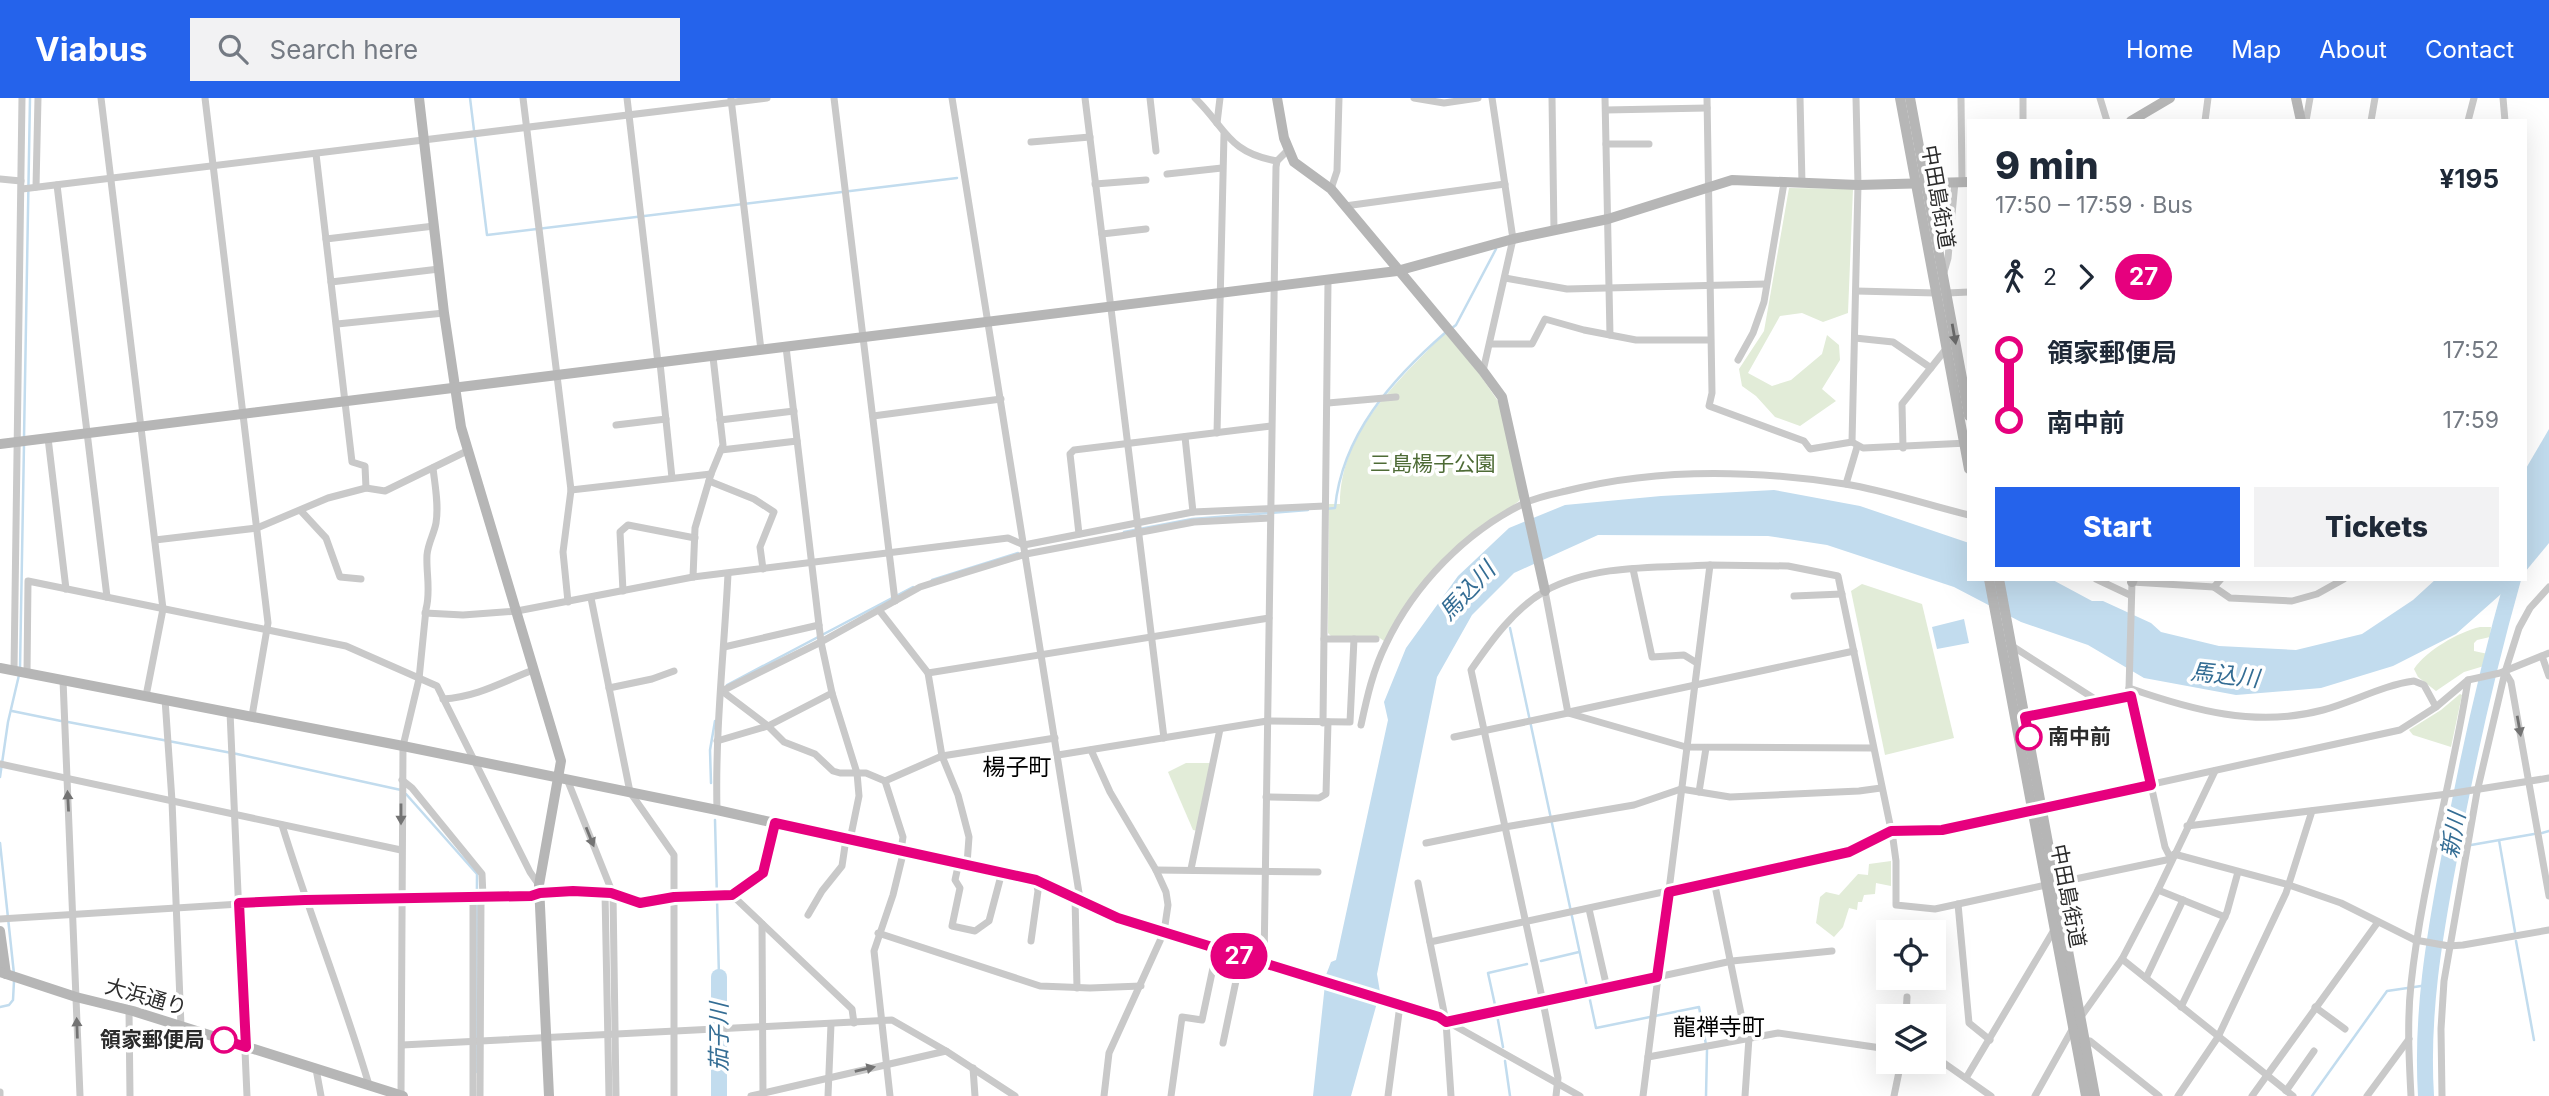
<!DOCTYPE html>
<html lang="en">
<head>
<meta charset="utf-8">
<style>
  body { margin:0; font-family:Inter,"Noto Sans JP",sans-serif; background:#f2f2f3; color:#1f2937; height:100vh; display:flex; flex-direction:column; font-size:26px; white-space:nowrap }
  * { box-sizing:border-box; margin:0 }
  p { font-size:23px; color:#747a83 }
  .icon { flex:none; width:38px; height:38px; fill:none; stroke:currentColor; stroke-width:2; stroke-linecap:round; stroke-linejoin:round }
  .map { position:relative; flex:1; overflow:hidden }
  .drawer { position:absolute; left:1967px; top:21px; width:560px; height:462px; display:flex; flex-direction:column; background:#fff; border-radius:0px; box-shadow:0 7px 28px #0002 }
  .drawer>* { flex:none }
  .badge { padding:0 14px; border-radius:23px; font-size:24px; line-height:46px }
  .tools { position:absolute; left:1876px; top:822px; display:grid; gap:14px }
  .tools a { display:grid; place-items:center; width:70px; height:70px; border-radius:0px; background:#fff; box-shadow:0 7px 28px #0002; font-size:35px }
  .map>.badge { position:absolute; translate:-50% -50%; box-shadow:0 0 0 4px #fff }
  .legs { display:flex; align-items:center; gap:10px; height:77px; padding:0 28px; font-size:23px }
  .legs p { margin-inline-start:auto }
  .headline { display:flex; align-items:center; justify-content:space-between; height:119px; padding:0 28px }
  h1 { font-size:38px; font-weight:800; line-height:52px }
  .primary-button { display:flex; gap:14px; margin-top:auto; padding:14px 28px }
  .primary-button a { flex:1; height:80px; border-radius:0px; background:#2563eb; color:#fff; font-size:28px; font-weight:800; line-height:80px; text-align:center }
  .primary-button a+a { background:#f2f2f3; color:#1f2937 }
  ul { padding:0 28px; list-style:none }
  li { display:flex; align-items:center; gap:24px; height:70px; font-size:26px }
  li i { display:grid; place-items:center; width:10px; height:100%; margin:0 9px; background:currentColor }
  li i::after { content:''; width:18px; height:18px; margin:-9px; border:5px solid; border-radius:50%; background:#fff }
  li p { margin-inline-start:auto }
  li:first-child i { background:linear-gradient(#0000 50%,currentColor 0) }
  li:last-child i { background:linear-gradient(currentColor 50%,#0000 0) }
  header { display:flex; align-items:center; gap:42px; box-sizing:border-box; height:98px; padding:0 35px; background:#2563eb; color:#fff }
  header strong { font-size:33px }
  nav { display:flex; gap:38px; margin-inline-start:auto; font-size:24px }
  .search { width:490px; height:63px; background:#f2f2f3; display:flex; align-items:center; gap:18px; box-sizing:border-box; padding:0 24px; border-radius:0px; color:#747a83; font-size:26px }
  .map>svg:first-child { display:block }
</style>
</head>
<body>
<header>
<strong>Viabus</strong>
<div class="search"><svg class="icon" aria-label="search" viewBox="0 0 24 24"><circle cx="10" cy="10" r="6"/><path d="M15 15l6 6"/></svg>Search here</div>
<nav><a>Home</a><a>Map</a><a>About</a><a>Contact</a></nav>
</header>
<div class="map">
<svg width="2549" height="998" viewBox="0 0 2549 998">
  <rect width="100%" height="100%" fill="#fff"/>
  <g fill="#e2ecd8">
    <polygon points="1789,90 1853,91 1848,215 1823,224 1802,215 1780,218 1748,275 1772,288 1791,282 1822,256 1827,237 1839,247 1840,262 1822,291 1836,303 1800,328 1775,319 1756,298 1742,288 1739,271 1764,233"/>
    <path d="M1445 235 1478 274 1500 306 1520 396 1519 403 1448 456 1384 543 1377 538H1331L1328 535 1329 406H1340C1340 334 1398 283 1445 235Z"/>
    <polygon points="1862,486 1922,506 1954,640 1885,657 1851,493"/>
    <path d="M2480 529H2491L2490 539 2477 542 2474 545V553L2488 556 2484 568 2464 574 2436 593 2418 579 2414 571C2426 553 2458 534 2480 529Z"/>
    <polygon points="2460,596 2462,597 2451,649 2413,637 2409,632 2441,612"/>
    <polygon points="1186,665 1210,665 1198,733 1193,732 1168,674"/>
    <polygon points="1891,763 1891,788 1876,785 1875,796 1864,797 1862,804 1858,804 1857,812 1849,810 1843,829 1834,839 1816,825 1820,799 1826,794 1839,797 1858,776 1868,777 1869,766"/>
  </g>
  <g fill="#c2dcee">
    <polygon points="2549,331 2549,445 2525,474 2525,372"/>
    <polygon points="1774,392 1860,408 1969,445 1969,481 2051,481 2092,503 2103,503 2151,525 2161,534 2219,548 2296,552 2362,536 2413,502 2436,481 2518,481 2456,536 2393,568 2321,590 2236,597 2144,580 2088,547 2021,524 1954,489 1827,447 1768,438 1598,437 1514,475 1472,517 1437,579 1377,876 1380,894 1351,998 1313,998 1326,877 1331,864 1336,862 1388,622 1384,604 1406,550 1458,478 1509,430 1565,407 1661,398"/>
    <polygon points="1964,521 1969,545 1937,551 1932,529"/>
  </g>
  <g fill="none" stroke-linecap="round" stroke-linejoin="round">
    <g stroke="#c2dcee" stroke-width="2.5">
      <polyline points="470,0 487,137 957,80"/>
      <polyline points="1452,230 1456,227 1496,151"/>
      <polyline points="24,340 30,0"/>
      <path d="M1325 411 1335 410C1342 337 1392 281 1446 234"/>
      <polyline points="1124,434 1192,421 1308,412"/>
      <polyline points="932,482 1018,455"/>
      <polyline points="1510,530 1596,930 1699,909 1707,952 1706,998"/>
      <polyline points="20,571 24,346"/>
      <polyline points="727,587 913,489"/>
      <polyline points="12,613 61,623"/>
      <polyline points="68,624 237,656 401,692"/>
      <polyline points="0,679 8,624 19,577"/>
      <polyline points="711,685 710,652 715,623"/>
      <polyline points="406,696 477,776 476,974"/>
      <polyline points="715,722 719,879"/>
      <polyline points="2542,735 2549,733"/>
      <polyline points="2499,742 2515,834"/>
      <polyline points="2452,744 2459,745"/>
      <polyline points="0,745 14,876"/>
      <polyline points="2471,747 2534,736"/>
      <polyline points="2516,843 2534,942"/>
      <polyline points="1541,863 1579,854"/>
      <polyline points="1495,907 1488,875 1527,866"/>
      <polyline points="0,909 9,907 13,902 14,883"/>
      <polyline points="1497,917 1503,949"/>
      <polyline points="1505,963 1510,998"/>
      <polyline points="2312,998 2387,893 2428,887"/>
    </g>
    <g stroke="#c2dcee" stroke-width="16">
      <polyline points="719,879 719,998"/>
      <path d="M2426 998C2421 917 2434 840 2449 761 2466 667 2487 573 2513 481"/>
    </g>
    <g stroke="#c9c9c9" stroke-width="7">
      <polyline points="101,0 163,511 146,598"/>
      <polyline points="205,0 268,525 252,618"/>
      <polyline points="523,0 571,392 563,454 568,504"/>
      <polyline points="627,0 658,265"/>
      <polyline points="834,0 895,503"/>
      <polyline points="952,0 1080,801"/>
      <polyline points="1085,0 1164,640"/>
      <polyline points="1150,0 1156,53"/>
      <path d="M1195 0C1226 30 1228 55 1277 63"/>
      <polyline points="1414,0 1444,5 1478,0"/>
      <polyline points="1552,0 1554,133"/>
      <polyline points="1605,0 1610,237"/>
      <polyline points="1707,0 1712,295 1709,308 1804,343 1810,351 1852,344 1863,350 1968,345"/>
      <polyline points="1800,0 1802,85"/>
      <polyline points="1961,0 1962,84"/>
      <polyline points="2023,0 2023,23"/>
      <polyline points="2100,0 2107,23"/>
      <polyline points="2503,0 2505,23"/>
      <polyline points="731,1 761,252"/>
      <polyline points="1606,12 1707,10"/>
      <polyline points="2205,23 2208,0"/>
      <polyline points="2306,23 2310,0"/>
      <polyline points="2371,23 2375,0"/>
      <polyline points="2468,23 2474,0"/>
      <polyline points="1217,25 1220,0"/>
      <polyline points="1031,44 1090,39"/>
      <polyline points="1606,46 1649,46"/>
      <polyline points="316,56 352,364 365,368 366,390"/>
      <polyline points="1167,76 1222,70"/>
      <polyline points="0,81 21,83"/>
      <polyline points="1095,86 1146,82"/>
      <polyline points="57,87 107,499"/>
      <polyline points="36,89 38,0"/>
      <polyline points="22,91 767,0"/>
      <polyline points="1331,91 1337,73 1339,0"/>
      <polyline points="1345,108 1505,86"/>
      <polyline points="1102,136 1146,131"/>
      <polyline points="326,141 434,128"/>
      <polyline points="1944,174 1948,160 1955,84"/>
      <polyline points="1505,180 1567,191 1766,186"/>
      <polyline points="331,184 439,171"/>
      <polyline points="1856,193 1936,195"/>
      <polyline points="1947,195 1969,194"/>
      <polyline points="337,226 444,215"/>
      <polyline points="1855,240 1893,244 1931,270"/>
      <polyline points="1490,246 1532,246 1545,221 1584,232 1636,242 1710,242"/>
      <polyline points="786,249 821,544 832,595 857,675 859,698 850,742 1036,782 1118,820 1439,919 1580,998"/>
      <polyline points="1738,262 1753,235 1764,204 1784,85"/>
      <polyline points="660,265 672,380"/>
      <polyline points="1483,273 1513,141 1492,0"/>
      <polyline points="1328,305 1396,299"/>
      <polyline points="873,318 1001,301"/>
      <polyline points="720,322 794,313"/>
      <polyline points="616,327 666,321"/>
      <polyline points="1217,335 1224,36"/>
      <polyline points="1185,339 1193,414"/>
      <polyline points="48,340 66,491"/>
      <polyline points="1852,344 1858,87 1856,0"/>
      <polyline points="1903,350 1902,306 1946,251"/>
      <polyline points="721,352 797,343"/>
      <polyline points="709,383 754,401 774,414 760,449 763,471"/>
      <polyline points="1846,386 1857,349"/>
      <polyline points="571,392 711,376"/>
      <polyline points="301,413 326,440 340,479 361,481"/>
      <polyline points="1079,436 1070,356 1074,352 1271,328"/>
      <polyline points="155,442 257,430 328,400 366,390 385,393 467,353"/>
      <polyline points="1633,471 1652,559 1684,557 1697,565"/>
      <polyline points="693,479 695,430 711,376 723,347 713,259"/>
      <polyline points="2096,481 2130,497"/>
      <polyline points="2214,489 2221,481"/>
      <polyline points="623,493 620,434 628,427 695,440"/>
      <polyline points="1794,498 1842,496"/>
      <polyline points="591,500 630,694 674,757 674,998"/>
      <polyline points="879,512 928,575 942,658 958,697 969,739 967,766"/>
      <polyline points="425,515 463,517 517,513 693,479 1008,440 1024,447 1193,414 1325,408"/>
      <polyline points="1324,541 1376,541"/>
      <polyline points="2012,548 2098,603"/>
      <polyline points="724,549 819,527"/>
      <polyline points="2542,558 2549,578"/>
      <polyline points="14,572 22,0"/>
      <polyline points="2505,574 2511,584 2549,798"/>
      <polyline points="27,575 28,483 346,548 437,588 530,774 539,787"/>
      <polyline points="928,575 1269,520"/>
      <polyline points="63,582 80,998"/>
      <polyline points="609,590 652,581 674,573"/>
      <path d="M2129 590C2192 612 2256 630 2323 612 2353 604 2383 587 2414 583L2424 587 2436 609"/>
      <polyline points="722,593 821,544 920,489 964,475 1026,456 1194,424 1270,420"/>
      <polyline points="722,593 768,628 784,644 815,656 833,673 840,675 866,675 885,683"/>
      <polyline points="165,601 172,703 181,928"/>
      <path d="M443 601C477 599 502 584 533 572"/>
      <polyline points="230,614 247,998"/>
      <polyline points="1569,614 1854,553"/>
      <polyline points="1568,615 1686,649 1873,650"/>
      <polyline points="2025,619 2131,598"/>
      <polyline points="1323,625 1328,183"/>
      <path d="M1361 627C1367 599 1373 572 1386 546 1414 487 1466 433 1525 405 1537 399 1553 396 1566 393 1655 370 1754 372 1845 386 1888 393 1927 407 1969 417"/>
      <polyline points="1454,639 1568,615 1545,493"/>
      <polyline points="717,643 768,628 832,595"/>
      <polyline points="1091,652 1110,694 1156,772 1166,794 1168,807 1164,834 1109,955 1104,998"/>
      <polyline points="1058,657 1267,623 1350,624 1354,541"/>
      <polyline points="0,666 401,752"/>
      <polyline points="567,681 613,796 616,998"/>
      <polyline points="402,682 412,690 482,776 483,799"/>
      <polyline points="1699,694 1706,650"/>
      <polyline points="1266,699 1319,700 1326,696 1328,624"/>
      <path d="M717 712C715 633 724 555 728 476"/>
      <path d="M282 727C309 815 343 899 369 987"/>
      <polyline points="2187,728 2448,696 2549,680"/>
      <polyline points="1426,745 1505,729 1634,707 1681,691 1730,699 1859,693 1881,690"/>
      <polyline points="901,752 903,739 885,683 942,658 1055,640"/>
      <polyline points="2174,756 2289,787 2341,805 2415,842 2449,848 2463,847 2549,832"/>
      <polyline points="959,764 955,782 960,790 952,828 975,833 989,823 1002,774"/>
      <polyline points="1191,771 1220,631"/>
      <polyline points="1156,772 1318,774"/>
      <polyline points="1714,783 1746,940"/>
      <polyline points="1418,785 1446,924 1451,998"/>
      <polyline points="2056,785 2171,761 2165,749 2129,590 2132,484 2214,489 2230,500 2292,503 2317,496 2344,481"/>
      <polyline points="2158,792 2225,819"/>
      <polyline points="605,795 609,998"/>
      <polyline points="732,797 763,775 775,725"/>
      <polyline points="473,799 473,998"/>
      <polyline points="1075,799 1077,890"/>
      <polyline points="1958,806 1969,925 1990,942"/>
      <polyline points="1589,811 1607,890"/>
      <polyline points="808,817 822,793 842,768 846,741"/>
      <polyline points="0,821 305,802 531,798 540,795 574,793 611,795 641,805 674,799 732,797 852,911 854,925"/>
      <polyline points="762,826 763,998"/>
      <polyline points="878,835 1040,888 1090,890 1141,888"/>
      <polyline points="1031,843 1038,793 1036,782"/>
      <polyline points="1430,844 1849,754 1891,733 1942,732 2400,632 2436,609 2468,582 2500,575 2549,555"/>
      <polyline points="2122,861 2293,998"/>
      <polyline points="1264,865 1276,69 1277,63 1288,52"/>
      <polyline points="2146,880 2183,802"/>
      <polyline points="2181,909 2227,814 2238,774"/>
      <polyline points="2315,909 2345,931"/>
      <polyline points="129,912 130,998"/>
      <polyline points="1906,919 1907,899"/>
      <polyline points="2080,920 2122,861 2158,792 2215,673"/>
      <polyline points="1447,924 1732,863 1832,853"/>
      <polyline points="2083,942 2090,943 2159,998"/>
      <polyline points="1223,945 1241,859"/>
      <polyline points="402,947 892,922 946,953 1015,998"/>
      <polyline points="1934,958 1991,998"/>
      <polyline points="1648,959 1778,935 1888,951"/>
      <polyline points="973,970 975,998"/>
      <polyline points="316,971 321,998"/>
      <polyline points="1966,980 2054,832"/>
      <polyline points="2286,993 2314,953"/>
      <polyline points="0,994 0,998"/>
      <path d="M401 998 403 648 419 581 426 511C431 493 426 475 427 457 428 445 434 436 436 425 439 407 435 388 433 370"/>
      <polyline points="480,998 481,799"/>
      <polyline points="751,998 946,953"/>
      <polyline points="828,998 831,926"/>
      <polyline points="890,998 874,853 893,797 904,752"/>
      <polyline points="1171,998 1182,919 1202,922 1217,851"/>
      <polyline points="1388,998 1400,907"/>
      <path d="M1556 998 1558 980 1543 904 1471 572C1491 543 1514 511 1545 493 1594 466 1656 470 1710 467"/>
      <polyline points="1643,998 1710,467 1788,468 1838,478 1893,741 1896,763 1896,807 1935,811 2046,787"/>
      <polyline points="1745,998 1749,940"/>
      <polyline points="1894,998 1901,964"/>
      <polyline points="2035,998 2073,930"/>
      <polyline points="2178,998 2218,939 2286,795 2312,713"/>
      <polyline points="2252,998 2378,824"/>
      <polyline points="2367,998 2409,941"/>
      <path d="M2411 998C2409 961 2407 923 2411 886 2422 784 2452 684 2468 582"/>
      <polyline points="2442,998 2441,931 2444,883 2477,694 2505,574 2519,530 2530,510 2549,489"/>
    </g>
    <g stroke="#b6b6b6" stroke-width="10">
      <polyline points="419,0 444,215 461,329 561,663 539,787 549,998"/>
      <polyline points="1277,0 1284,40 1294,64 1331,91 1483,273 1502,299 1545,493"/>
      <polyline points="1900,0 1969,371"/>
      <polyline points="1910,0 1969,318"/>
      <polyline points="2296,0 2301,23"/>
      <polyline points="2131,23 2170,0"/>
      <polyline points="0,346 1397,173 1513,141 1608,121 1732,82 1858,87 1969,84"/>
      <polyline points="1989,481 2086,998"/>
      <polyline points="1999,481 2095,998"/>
      <polyline points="2132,484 2133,481"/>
      <polyline points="0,570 403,648 717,712 850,742"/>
      <polyline points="0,833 6,876"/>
      <polyline points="0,874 76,899 133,913 403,998"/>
    </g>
  </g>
  <defs><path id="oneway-solid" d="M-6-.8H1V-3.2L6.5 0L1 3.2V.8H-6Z" transform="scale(1.75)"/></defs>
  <use fill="#6a6a6a" href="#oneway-solid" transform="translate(1954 236) rotate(80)"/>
  <g fill="#737373">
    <use href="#oneway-solid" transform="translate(2519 628) rotate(80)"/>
    <use href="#oneway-solid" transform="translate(68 703) rotate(-93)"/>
    <use href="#oneway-solid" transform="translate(401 716) rotate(90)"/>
    <use href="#oneway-solid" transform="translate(590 739) rotate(68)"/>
    <use href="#oneway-solid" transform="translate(77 930) rotate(-92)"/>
    <use href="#oneway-solid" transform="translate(865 971) rotate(-13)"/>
  </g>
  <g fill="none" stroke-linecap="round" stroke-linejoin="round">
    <defs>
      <polyline id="line-1" points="224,942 246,949 239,805 305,802 531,798 540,795 573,793 611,795 640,805 674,799 732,797 763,775 775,725 1036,782 1118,820 1439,919 1446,924 1657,879 1669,794 1849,754 1891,733 1942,732 2151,687 2131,598 2025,619 2029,639"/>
    </defs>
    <use href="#line-1" stroke="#fff" stroke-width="16"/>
    <use href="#line-1" stroke="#e6007e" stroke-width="10"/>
  </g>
  <g fill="#fff" stroke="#e6007e" stroke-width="3.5">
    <circle cx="2029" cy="639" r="12"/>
    <circle cx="224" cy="942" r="12"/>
  </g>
  <g text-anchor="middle" stroke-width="7" stroke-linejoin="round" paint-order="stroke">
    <g font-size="21" fill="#2c2c2c" stroke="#fff">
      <text transform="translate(1938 99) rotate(80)" y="7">中田島街道</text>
      <text transform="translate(2068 798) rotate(79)" y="7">中田島街道</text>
      <text transform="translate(146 899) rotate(16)" y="7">大浜通り</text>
    </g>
    <g font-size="21" fill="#4e6b36" stroke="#fff">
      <text x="1433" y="373">三島楊子公園</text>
    </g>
    <g font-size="21" font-weight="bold" fill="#2c2c2c" stroke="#fff" text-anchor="start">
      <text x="2048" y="646">南中前</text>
      <text x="205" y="949" text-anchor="end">領家郵便局</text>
    </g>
    <g font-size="23" font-style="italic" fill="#346d94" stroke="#fff">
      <text transform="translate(1467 493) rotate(-47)" y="8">馬込川</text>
      <text transform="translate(2225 577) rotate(6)" y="8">馬込川</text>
      <text transform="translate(2453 737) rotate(-80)" y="8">新川</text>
      <text transform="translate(719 939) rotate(-90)" y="8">茄子川</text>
    </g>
    <g font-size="23" fill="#000" stroke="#fff">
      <text x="1017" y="677">楊子町</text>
      <text x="1719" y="937">龍禅寺町</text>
    </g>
  </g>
</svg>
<div class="tools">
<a><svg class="icon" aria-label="locate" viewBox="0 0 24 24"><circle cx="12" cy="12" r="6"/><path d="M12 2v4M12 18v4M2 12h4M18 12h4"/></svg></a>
<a><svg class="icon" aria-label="layers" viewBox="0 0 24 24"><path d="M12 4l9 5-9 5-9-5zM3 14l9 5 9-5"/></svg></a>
</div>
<b class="badge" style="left:1239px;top:858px;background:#e6007e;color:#fff">27</b>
<section class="drawer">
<div class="headline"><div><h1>9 min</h1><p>17:50 – 17:59 · Bus</p></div><b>¥195</b></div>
<div class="legs"><svg class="icon" aria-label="walk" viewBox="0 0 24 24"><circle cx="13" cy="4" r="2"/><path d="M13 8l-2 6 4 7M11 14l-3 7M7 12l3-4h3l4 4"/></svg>2<svg class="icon" aria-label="forward" viewBox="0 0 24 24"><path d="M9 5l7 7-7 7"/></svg><b class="badge" style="background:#e6007e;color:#fff">27</b></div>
<ul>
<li><i style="color:#e6007e"></i><b>領家郵便局</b><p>17:52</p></li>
<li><i style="color:#e6007e"></i><b>南中前</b><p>17:59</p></li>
</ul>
<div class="primary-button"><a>Start</a><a>Tickets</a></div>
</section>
</div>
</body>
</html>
